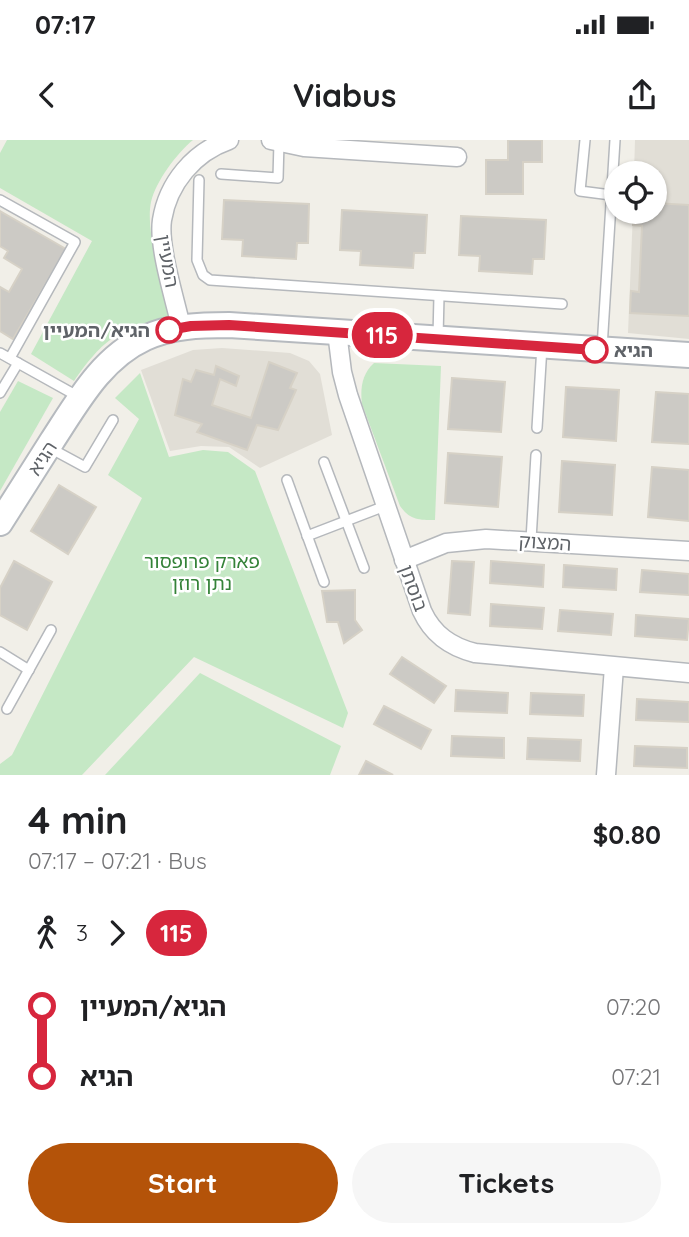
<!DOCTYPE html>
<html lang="en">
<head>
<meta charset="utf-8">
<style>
  body { margin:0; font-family:Quicksand,"Noto Sans Hebrew",sans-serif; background:#f6f6f6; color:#202124; height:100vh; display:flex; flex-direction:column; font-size:26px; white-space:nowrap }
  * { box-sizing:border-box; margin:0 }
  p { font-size:23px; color:#757577 }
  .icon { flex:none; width:38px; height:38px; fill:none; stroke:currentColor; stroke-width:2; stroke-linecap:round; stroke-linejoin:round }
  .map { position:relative; height:635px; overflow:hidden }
  .side { display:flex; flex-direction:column; background:#fff; flex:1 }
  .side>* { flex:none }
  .badge { padding:0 14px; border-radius:23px; font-size:24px; line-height:46px }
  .tools { position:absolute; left:604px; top:21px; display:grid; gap:14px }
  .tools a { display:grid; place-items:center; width:63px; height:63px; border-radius:50%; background:#fff; box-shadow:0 2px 5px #0004; font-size:35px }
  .map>.badge { position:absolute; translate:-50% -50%; box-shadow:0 0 0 4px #fff }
  .legs { display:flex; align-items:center; gap:10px; height:77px; padding:0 28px; font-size:23px }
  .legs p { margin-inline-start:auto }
  .headline { display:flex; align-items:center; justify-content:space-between; height:119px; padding:0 28px }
  h1 { font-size:38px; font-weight:800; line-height:52px }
  .primary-button { display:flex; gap:14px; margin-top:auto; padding:14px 28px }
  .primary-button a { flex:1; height:80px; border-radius:42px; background:#b45309; color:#fff; font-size:28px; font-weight:800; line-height:80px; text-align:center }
  .primary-button a+a { background:#f6f6f6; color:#202124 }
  ul { padding:0 28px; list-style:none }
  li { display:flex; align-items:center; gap:24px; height:70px; font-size:26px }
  li i { display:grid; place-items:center; width:10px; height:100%; margin:0 9px; background:currentColor }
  li i::after { content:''; width:18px; height:18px; margin:-9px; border:5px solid; border-radius:50%; background:#fff }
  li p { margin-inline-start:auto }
  li:first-child i { background:linear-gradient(#0000 50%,currentColor 0) }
  li:last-child i { background:linear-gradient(currentColor 50%,#0000 0) }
  .status { display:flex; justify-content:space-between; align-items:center; height:49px; padding:0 35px; background:#fff; direction:ltr }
  .status svg { height:19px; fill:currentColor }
  header { display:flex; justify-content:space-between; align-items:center; height:91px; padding:0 28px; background:#fff; font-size:32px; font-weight:800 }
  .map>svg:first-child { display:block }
</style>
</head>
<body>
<div class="status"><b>07:17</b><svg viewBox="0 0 49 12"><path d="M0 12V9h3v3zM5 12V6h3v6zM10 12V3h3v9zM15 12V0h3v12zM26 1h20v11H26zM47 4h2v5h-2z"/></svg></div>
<header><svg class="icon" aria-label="back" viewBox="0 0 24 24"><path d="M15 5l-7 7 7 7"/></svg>Viabus<svg class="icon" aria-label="share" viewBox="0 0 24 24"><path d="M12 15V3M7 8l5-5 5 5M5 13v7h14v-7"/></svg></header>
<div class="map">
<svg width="689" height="635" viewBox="0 0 689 635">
  <rect width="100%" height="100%" fill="#f1efe8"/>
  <g fill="#e1ded6">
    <polygon points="635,0 689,0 689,199 628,193 633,72 654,72 654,33 634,33"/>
    <polygon points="222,208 290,213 309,221 320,234 332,295 260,328 229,307 201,306 170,311 141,230 193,210"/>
  </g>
  <g fill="#c5e8c5">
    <path d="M7 0H193C177 13 156 41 151 62 145 91 163 148 170 179 118 189 105 197 74 241L31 214 92 101 0 48V13Z"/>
    <path d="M374 223 441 226 435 380C418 380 410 380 400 366L362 264C360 248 362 234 374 223Z"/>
    <polygon points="140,233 169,317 203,310 228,312 255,331 348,573 343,588 194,517 82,635 0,635 0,624 12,615 142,358 108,335 139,279 115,258"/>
    <polygon points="18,241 53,258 0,351 0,272"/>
    <polygon points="200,533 341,606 330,635 105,635"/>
  </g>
  <g fill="#cccac5" stroke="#d6d1c6" stroke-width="2">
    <polygon points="508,0 542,0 542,22 523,22 523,54 486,54 486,20 508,20"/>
    <polygon points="224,60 309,64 308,103 297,103 296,119 242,116 243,100 222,99"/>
    <polygon points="654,63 689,65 689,176 630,173 631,151 639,152 642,86 633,85 634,72 654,72"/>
    <polygon points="342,70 427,75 425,113 414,113 413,128 360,125 361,111 340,110"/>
    <polygon points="0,71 66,109 13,199 0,191 0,147 9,152 22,129 4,118 8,111 0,106"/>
    <polygon points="461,76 546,80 544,119 533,119 532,134 479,131 480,116 459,115"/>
    <polygon points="269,222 297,233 290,248 296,250 278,290 257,285 247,310 197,292 202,284 175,275 183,239 191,242 196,230 214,235 216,226 239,236 236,246 220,239 212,265 251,278"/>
    <polygon points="452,238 505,242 501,292 448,289"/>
    <polygon points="566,247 619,250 616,301 563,297"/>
    <polygon points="656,252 689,254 689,304 652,302"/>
    <polygon points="448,313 502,317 498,367 445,363"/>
    <polygon points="562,321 615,325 612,375 559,372"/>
    <polygon points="652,327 689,330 689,381 648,377"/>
    <polygon points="59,345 96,367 68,414 31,391"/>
    <polygon points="14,421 52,442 27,490 0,475 0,448"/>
    <polygon points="452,421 474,422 470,475 448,473"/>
    <polygon points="491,421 544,425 543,447 490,443"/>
    <polygon points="564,425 617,429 616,450 563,447"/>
    <polygon points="642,430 689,434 689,455 640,452"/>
    <polygon points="355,450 355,480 362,490 344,503 338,482 327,482 322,451"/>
    <polygon points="491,464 544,468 542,489 490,486"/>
    <polygon points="560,470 613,474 611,495 558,491"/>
    <polygon points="636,475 689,479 687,500 635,496"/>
    <polygon points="402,517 446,546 434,563 390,534"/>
    <polygon points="456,550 508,553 507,573 455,571"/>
    <polygon points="531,553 584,555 583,576 530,574"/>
    <polygon points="637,559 689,562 689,582 636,580"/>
    <polygon points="384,566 431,590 421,609 374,584"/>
    <polygon points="452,596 504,598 504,618 451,616"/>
    <polygon points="528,598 581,600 580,621 527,619"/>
    <polygon points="635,606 687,608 687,628 634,626"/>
    <polygon points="366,621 393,635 359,635"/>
  </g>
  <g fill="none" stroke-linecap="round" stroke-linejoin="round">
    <defs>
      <g id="lane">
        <polyline points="585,0 580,51 611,55"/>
        <polyline points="221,34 278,38 279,2"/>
        <polyline points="199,40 197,120 203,135 210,140 562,164"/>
        <polyline points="0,60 75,102 10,218"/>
        <polyline points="438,197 439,156"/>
        <polyline points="602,208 615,0"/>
        <polyline points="0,213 79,257"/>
        <polyline points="0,253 18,223"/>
        <polyline points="537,288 542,206"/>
        <polyline points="48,307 85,327 113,280"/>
        <polyline points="324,322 364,428"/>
        <polyline points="287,340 324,442"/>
        <polyline points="307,396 385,366"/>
        <polyline points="531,400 536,315"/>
        <polyline points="0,512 29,530"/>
        <polyline points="7,569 51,490"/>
      </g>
      <g id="street">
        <polyline points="271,0 304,7 457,17"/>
        <path d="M181 187C175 159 158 107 162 80 168 43 194 12 229 0"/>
        <path d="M337 192 342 232 348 255 422 471C433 495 451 507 475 513L689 533"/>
        <polyline points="404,420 446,403 486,399 689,411"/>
        <polyline points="606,635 614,527"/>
      </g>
      <path id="secondary" d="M0 383C17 356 35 328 52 301 77 263 101 218 145 198 171 186 200 185 229 185L689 215"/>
    </defs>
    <use href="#lane" stroke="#b5b8bc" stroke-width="12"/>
    <use href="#street" stroke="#b5b8bc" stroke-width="21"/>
    <use href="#secondary" stroke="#b6babf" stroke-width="28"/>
    <use href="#lane" stroke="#fff" stroke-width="9"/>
    <use href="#street" stroke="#fff" stroke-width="18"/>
    <use href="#secondary" stroke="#fff" stroke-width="24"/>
  </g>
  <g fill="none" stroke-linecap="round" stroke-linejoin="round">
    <defs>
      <polyline id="line-1" points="169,190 191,186 229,185 595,210"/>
    </defs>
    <use href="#line-1" stroke="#fff" stroke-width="16"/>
    <use href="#line-1" stroke="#d7263d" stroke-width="10"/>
  </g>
  <g fill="#fff" stroke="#d7263d" stroke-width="3.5">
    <circle cx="169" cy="190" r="12"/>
    <circle cx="595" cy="210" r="12"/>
  </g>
  <g text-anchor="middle" stroke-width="5" stroke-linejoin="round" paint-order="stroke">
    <g font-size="19" fill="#5f6368" stroke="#fff">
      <text transform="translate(168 121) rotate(80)" y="7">המעיין</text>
      <text transform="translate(42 318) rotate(-57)" y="7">הגיא</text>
      <text transform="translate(545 402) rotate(4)" y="7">המצוק</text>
      <text transform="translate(414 448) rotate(70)" y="7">בוסתן</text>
    </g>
    <g font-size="19" font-weight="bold" fill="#5f6368" stroke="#fff" text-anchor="end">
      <text x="150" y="197">הגיא/המעיין</text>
      <text x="614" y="217" text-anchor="start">הגיא</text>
    </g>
    <g font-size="19" fill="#348238" stroke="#fff">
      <text x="202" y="428">פארק פרופסור<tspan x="202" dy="22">נתן רוזן</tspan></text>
    </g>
  </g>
</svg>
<div class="tools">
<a><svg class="icon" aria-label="locate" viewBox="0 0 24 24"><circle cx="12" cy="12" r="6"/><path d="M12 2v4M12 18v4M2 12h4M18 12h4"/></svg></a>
</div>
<b class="badge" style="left:382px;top:195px;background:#d7263d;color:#fff">115</b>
</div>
<section class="side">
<div class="headline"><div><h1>4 min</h1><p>07:17 – 07:21 · Bus</p></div><b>$0.80</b></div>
<div class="legs"><svg class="icon" aria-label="walk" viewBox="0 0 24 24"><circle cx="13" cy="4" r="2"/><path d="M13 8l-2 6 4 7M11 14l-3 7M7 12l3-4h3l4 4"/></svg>3<svg class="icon" aria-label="forward" viewBox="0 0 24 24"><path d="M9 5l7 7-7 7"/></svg><b class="badge" style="background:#d7263d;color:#fff">115</b></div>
<ul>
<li><i style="color:#d7263d"></i><b>הגיא/המעיין</b><p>07:20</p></li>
<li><i style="color:#d7263d"></i><b>הגיא</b><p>07:21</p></li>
</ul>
<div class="primary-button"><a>Start</a><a>Tickets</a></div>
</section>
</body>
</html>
